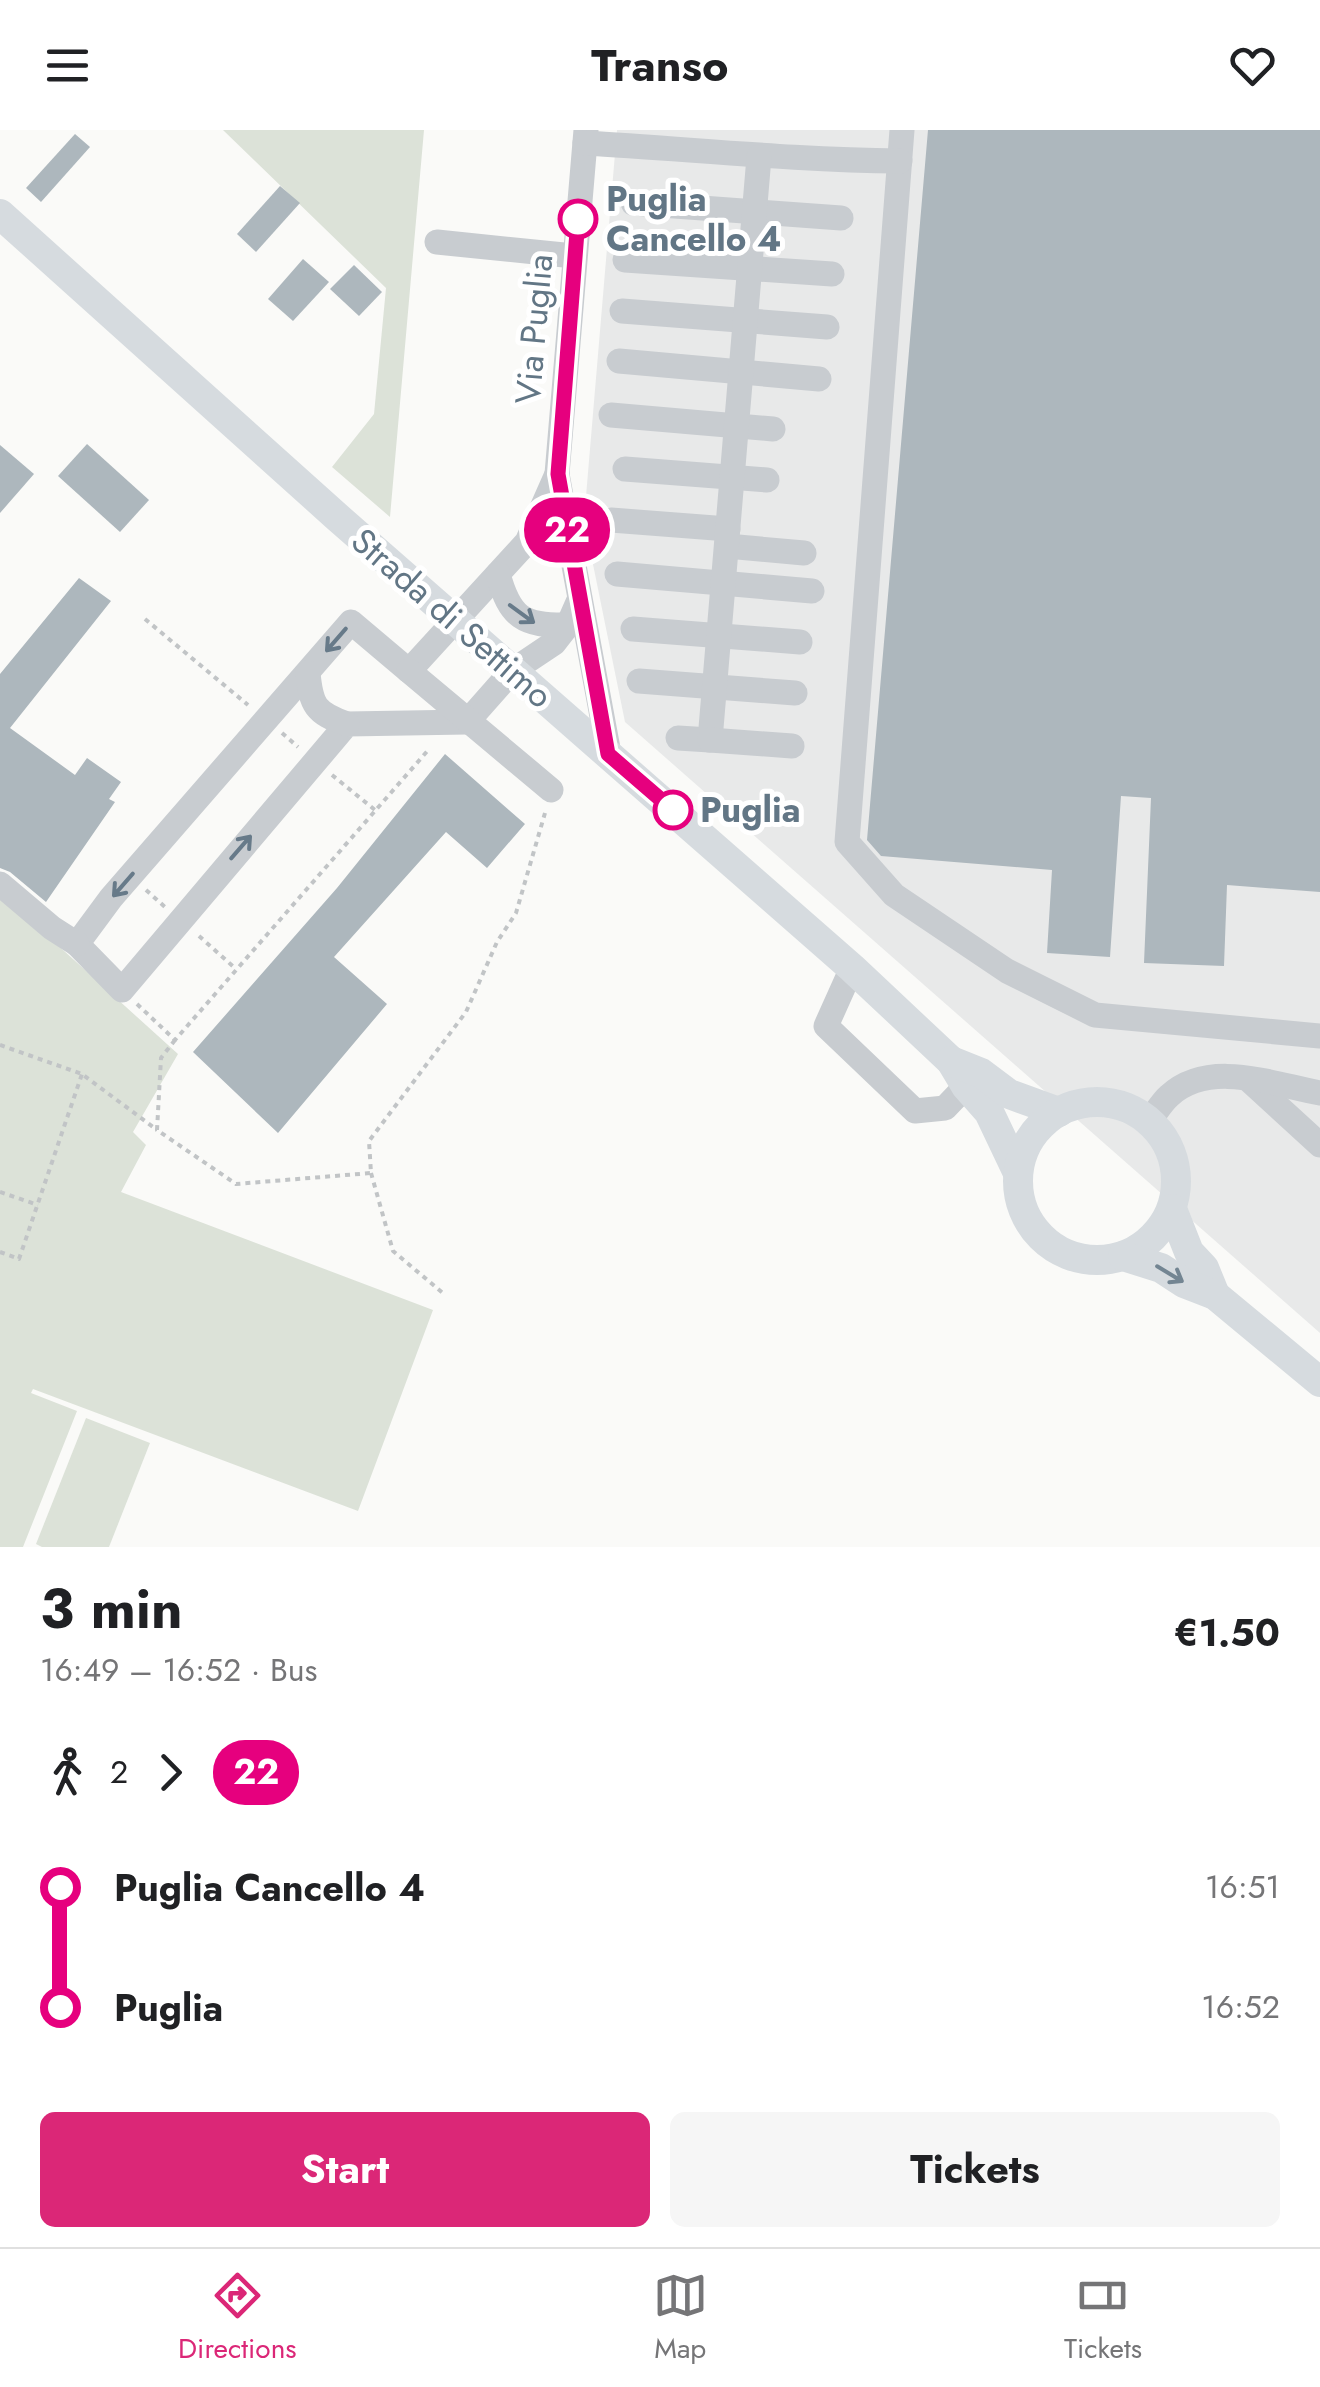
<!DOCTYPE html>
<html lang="en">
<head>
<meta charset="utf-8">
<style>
  body { margin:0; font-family:Jost,sans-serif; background:#f6f6f6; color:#202124; height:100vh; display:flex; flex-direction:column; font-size:38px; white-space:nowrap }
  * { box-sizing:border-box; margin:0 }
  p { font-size:32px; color:#757577 }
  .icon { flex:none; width:55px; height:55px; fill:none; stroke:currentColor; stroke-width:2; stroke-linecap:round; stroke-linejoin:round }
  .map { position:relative; height:1417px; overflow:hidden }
  .details { display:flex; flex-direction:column; background:#fff; flex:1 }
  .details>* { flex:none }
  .badge { padding:0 20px; border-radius:32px; font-size:35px; line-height:65px }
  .map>.badge { position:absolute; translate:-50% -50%; box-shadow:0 0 0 5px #fff }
  .legs { display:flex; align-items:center; gap:15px; height:110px; padding:0 40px; font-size:32px }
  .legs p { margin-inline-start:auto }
  .head { display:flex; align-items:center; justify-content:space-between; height:170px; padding:0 40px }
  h1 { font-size:55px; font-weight:700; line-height:75px }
  .primary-button { display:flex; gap:20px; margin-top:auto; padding:20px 40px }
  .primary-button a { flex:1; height:115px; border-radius:15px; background:#db2777; color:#fff; font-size:40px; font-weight:700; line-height:115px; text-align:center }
  .primary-button a+a { background:#f6f6f6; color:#202124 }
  ul { padding:0 40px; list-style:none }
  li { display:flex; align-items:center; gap:35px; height:120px; font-size:38px }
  li i { display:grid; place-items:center; width:15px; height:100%; margin:0 12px; background:currentColor }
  li i::after { content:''; width:25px; height:25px; margin:-12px; border:8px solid; border-radius:50%; background:#fff }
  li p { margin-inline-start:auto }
  li:first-child i { background:linear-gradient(#0000 50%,currentColor 0) }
  li:last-child i { background:linear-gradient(currentColor 50%,#0000 0) }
  header { display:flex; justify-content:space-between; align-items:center; height:130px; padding:0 40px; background:#fff; font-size:45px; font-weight:700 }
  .menu { display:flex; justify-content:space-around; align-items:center; height:140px; border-top:2px solid #e0e0e0; background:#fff; font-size:28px; color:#757577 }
  .menu a { display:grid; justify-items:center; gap:5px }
  .menu .active { color:#db2777 }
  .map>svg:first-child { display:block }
</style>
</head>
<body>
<header><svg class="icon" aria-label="menu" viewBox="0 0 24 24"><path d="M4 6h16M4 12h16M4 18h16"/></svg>Transo<svg class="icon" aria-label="heart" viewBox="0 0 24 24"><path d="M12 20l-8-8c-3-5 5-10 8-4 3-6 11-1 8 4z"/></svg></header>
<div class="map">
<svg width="1320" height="1417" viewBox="0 0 1320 1417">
  <rect width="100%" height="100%" fill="#fafaf8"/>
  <polygon fill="#e8e9e9" points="617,0 1320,0 1320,1203 625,592 584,390"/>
  <g fill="#dce2d8">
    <polygon points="223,0 424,0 390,387 332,337 374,284 386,158"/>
    <polygon points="0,763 178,924 133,1002 146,1015 121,1062 433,1180 358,1381 33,1259 31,1263 77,1281 23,1417 0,1417"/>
    <polygon points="86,1288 150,1313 109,1417 42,1417 36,1414"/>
  </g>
  <g fill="#adb7bd">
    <polygon points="928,0 1320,0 1320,762 1227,755 1224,836 1144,833 1151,668 1121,666 1110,827 1047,823 1052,740 881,726 867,710"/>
    <polygon points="75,4 90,17 41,72 26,58"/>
    <polygon points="280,56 300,73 256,122 237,104"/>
    <polygon points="303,129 329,152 293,191 268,169"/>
    <polygon points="354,135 382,162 359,186 330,159"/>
    <polygon points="87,314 149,370 120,402 58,346"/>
    <polygon points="0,315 34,344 0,383"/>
    <polygon points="79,448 111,471 10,598 75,645 87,628 121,652 109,669 115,672 46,772 10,742 0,738 0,544"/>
    <polygon points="445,624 525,694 487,738 446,702 334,827 387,874 278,1003 193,922 337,758"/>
  </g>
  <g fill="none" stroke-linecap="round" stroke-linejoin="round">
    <g stroke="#c1c4c6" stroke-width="4" stroke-dasharray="5 5" stroke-linecap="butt">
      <polyline points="145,489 248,575"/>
      <polyline points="282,603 298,617"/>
      <polyline points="332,645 375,680"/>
      <polyline points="146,760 165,777"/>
      <polyline points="199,806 236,839"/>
      <polyline points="137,874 175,910 430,618"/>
      <polyline points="175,910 161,928 157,1000 236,1054 371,1043 369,1011 466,882 497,812 516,783 545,683"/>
      <polyline points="0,915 82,944 157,1000"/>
      <polyline points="371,1043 393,1121 444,1164"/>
      <polyline points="0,1062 38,1075"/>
      <polyline points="0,1122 19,1129 82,944"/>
    </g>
    <g stroke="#c8ccd0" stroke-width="25">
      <polyline points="586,0 557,344 609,624"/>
      <polyline points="902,0 847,712 894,765 1007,841 1095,885 1320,906"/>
      <path d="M585 13C690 19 794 30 900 31"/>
      <polyline points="633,73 841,88"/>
      <polyline points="437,112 574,126"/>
      <polyline points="625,130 832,144"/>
      <polyline points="622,181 827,197"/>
      <polyline points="619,231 819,249"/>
      <polyline points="611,285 773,299"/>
      <polyline points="625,339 767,350"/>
      <polyline points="557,344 527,412 409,541 351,492 111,768 77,814 122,860 347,594 467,592 512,541 554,513 568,495 579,470"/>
      <polyline points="611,390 728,399"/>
      <polyline points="727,416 804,423"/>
      <path d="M498 444C510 488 523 496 568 495"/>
      <polyline points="617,444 812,461"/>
      <polyline points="633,499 800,512"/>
      <polyline points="409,541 551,660"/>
      <path d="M308 543C311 575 315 583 347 594"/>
      <polyline points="639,551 795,563"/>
      <polyline points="678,608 710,610 759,27"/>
      <polyline points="710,610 792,616"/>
      <polyline points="0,754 52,798 77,814"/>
      <polyline points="852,838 826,896 915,981 945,978 966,956"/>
      <polyline points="1249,950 1320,1015"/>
      <path d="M1149 991C1156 983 1161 973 1169 966 1209 929 1272 954 1320 963"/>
    </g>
    <g stroke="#d6dbdf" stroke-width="30">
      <polyline points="0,84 336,386 852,838 951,931 966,956 989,982 1018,1043"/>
      <polyline points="951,931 981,943 1009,964 1059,982"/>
      <circle cx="1097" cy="1051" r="79"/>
      <polyline points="1172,1079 1189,1122 1204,1138 1215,1165"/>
      <polyline points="1123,1126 1161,1138 1184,1153 1215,1165 1320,1252"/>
    </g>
  </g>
  <defs><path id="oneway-shaft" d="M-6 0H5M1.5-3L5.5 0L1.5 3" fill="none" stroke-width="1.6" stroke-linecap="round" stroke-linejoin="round" transform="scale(2.5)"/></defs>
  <g stroke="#677a89">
    <use href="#oneway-shaft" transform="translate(522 484) rotate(36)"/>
    <use href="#oneway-shaft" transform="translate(336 510) rotate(131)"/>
    <use href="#oneway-shaft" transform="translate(241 717) rotate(-49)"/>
    <use href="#oneway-shaft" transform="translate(123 755) rotate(131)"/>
  </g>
  <use stroke="#738592" href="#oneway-shaft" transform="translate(1170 1144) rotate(31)"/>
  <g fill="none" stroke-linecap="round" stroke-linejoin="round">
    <defs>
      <polyline id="line-1" points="578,89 558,344 608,624 673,680"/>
    </defs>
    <use href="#line-1" stroke="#fff" stroke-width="22"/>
    <use href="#line-1" stroke="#e6007e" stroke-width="15"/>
  </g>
  <g fill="#fff" stroke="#e6007e" stroke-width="5">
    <circle cx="578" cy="89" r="18"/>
    <circle cx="673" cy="680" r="18"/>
  </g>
  <g text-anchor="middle" stroke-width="10" stroke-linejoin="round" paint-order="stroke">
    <g font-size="35" font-weight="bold" fill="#627685" stroke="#fff" text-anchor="start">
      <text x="606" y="81">Puglia<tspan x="606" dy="40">Cancello 4</tspan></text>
      <text x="700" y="692">Puglia</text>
    </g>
    <g font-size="35" fill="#627685" stroke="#fff">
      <text transform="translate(534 199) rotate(-85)" y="12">Via Puglia</text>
      <text transform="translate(452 488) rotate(41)" y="12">Strada di Settimo</text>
    </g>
  </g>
</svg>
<b class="badge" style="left:567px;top:400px;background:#e6007e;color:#fff">22</b>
</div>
<section class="details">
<div class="head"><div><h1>3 min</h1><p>16:49 – 16:52 · Bus</p></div><b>€1.50</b></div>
<div class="legs"><svg class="icon" aria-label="walk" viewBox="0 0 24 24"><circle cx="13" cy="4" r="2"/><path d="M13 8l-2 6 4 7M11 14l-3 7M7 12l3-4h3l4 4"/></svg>2<svg class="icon" aria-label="forward" viewBox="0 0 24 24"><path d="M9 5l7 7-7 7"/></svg><b class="badge" style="background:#e6007e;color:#fff">22</b></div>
<ul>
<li><i style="color:#e6007e"></i><b>Puglia Cancello 4</b><p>16:51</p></li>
<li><i style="color:#e6007e"></i><b>Puglia</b><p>16:52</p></li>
</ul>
<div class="primary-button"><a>Start</a><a>Tickets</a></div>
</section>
<nav class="menu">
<a class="active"><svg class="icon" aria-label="directions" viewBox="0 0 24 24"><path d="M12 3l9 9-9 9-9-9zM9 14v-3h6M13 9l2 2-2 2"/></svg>Directions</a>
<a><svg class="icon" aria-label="map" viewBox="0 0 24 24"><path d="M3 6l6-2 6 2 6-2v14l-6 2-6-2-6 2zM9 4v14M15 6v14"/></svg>Map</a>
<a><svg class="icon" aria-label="tickets" viewBox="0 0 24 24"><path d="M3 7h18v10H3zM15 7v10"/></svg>Tickets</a>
</nav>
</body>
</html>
